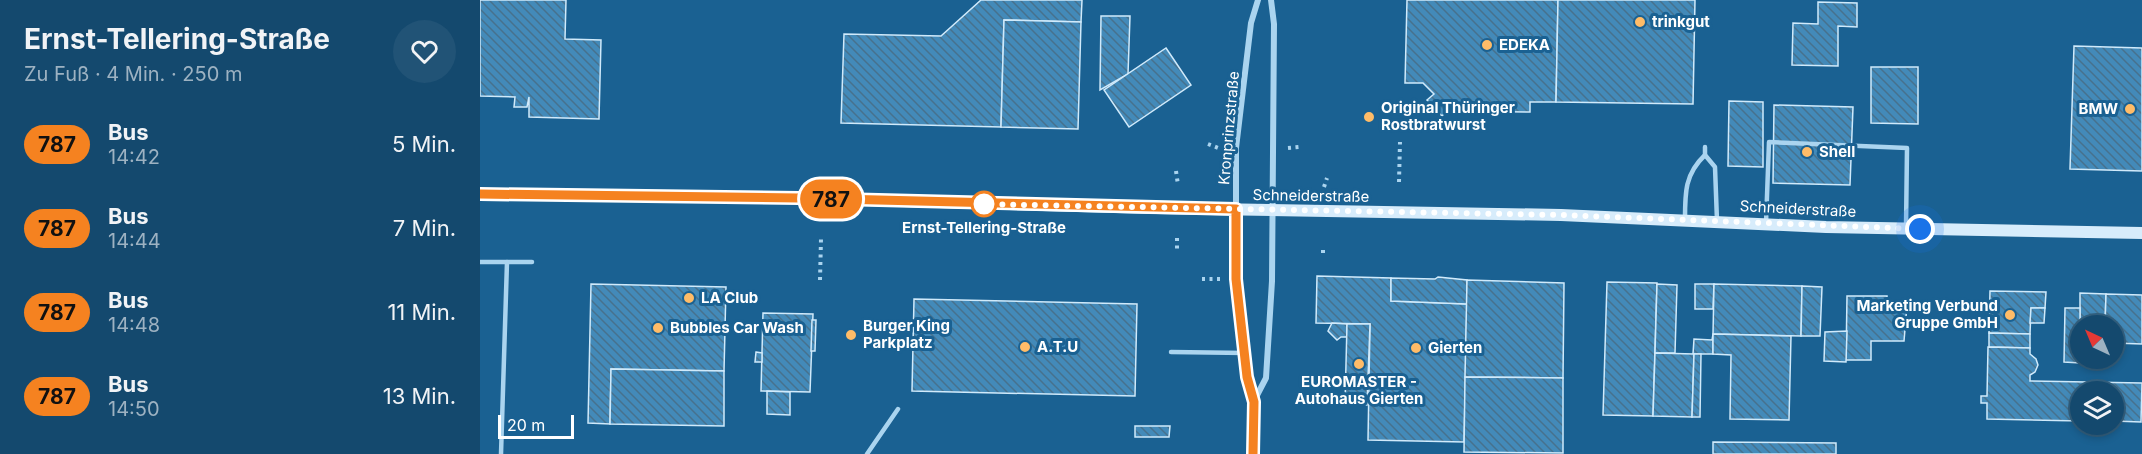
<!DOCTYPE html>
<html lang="de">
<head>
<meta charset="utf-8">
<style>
  body { margin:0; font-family:Inter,sans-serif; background:#215376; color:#f1f3f6; height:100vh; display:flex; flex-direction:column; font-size:22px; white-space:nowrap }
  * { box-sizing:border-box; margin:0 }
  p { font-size:20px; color:#9db2c2 }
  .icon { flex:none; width:33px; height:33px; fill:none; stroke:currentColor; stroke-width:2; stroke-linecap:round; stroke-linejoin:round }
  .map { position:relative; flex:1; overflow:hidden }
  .panel { display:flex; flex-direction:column; background:#14496e; width:480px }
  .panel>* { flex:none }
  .badge { padding:0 12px; border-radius:20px; font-size:21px; line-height:39px }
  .needle { width:39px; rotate:316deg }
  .buttons { position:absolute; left:1590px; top:315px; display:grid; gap:12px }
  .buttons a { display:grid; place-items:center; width:54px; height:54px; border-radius:50%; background:#14496e; box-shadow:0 3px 9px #0003,0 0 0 2px #336181; font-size:30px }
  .scale { position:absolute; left:18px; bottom:15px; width:76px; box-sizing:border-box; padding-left:6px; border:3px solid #fff; border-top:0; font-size:16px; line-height:21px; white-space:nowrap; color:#fff; -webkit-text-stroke:4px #1a6192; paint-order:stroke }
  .you { position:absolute; width:30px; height:30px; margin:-15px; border:4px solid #fff; border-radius:50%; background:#1a73e8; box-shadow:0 0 0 9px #1a73e833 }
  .map>.badge { position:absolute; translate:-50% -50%; box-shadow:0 0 0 3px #fff }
  .round { display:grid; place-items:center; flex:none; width:63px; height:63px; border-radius:32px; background:#215376 }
  .summary { display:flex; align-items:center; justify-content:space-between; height:102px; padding:0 24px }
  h1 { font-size:28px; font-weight:700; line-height:45px }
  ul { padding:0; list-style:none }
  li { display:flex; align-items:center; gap:18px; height:84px; padding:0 24px }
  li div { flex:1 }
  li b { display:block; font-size:22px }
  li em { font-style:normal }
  li .badge { min-width:66px; font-weight:700; text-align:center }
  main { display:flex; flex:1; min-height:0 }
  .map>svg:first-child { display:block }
</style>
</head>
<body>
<main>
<section class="panel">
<div class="summary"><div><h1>Ernst-Tellering-Straße</h1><p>Zu Fuß · 4 Min. · 250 m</p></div><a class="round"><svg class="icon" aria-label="heart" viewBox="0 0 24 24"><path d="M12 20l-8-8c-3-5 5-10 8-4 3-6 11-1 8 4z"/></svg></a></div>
<ul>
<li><span class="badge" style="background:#f58220;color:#111">787</span><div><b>Bus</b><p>14:42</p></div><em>5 Min.</em></li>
<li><span class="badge" style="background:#f58220;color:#111">787</span><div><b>Bus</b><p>14:44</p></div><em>7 Min.</em></li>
<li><span class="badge" style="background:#f58220;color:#111">787</span><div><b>Bus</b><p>14:48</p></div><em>11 Min.</em></li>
<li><span class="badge" style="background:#f58220;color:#111">787</span><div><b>Bus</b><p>14:50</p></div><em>13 Min.</em></li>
</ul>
</section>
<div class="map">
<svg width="1662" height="454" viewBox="0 0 1662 454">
  <defs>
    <pattern id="building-back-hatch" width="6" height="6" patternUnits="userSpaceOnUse" patternTransform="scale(1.5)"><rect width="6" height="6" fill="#438ab9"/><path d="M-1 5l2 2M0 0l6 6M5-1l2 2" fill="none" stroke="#47718d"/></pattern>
  </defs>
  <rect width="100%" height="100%" fill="#1a6192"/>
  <g fill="url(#building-back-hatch)" stroke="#d0eafb" stroke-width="1.5">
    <polygon points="0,0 86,0 85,39 121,40 119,119 49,117 49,97 47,107 34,107 35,97 0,96"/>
    <polygon points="501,0 602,0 601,22 524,20 521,127 361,123 364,34 461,36"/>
    <polygon points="927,0 1078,0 1076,102 1050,102 1050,112 967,111 962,116 947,100 954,94 943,83 925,83"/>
    <polygon points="1078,0 1215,0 1213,104 1076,102"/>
    <polygon points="1338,2 1377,3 1377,27 1358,26 1358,66 1312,65 1313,23 1338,24"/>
    <polygon points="621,16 650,16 648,74 620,90"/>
    <polygon points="524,20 601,22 598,129 521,127"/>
    <polygon points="1594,46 1662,48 1662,171 1590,169"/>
    <polygon points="686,48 711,85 649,127 624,90"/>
    <polygon points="1391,67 1438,67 1438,124 1391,123"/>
    <polygon points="1249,101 1283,102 1283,167 1248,166"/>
    <polygon points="1294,105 1373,107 1370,185 1293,183"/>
    <polygon points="837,276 911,278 911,301 987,304 984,442 888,440 890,324 836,323"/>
    <polygon points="958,277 987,280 987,304 911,301 911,278 955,279"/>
    <polygon points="987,280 1084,283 1083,378 985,377"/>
    <polygon points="1127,282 1177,283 1173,416 1123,415"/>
    <polygon points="111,284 246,287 244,371 131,369 130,424 108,423"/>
    <polygon points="1177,284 1197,285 1195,353 1175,353"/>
    <polygon points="1215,284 1234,284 1233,309 1215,309"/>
    <polygon points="1234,284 1322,286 1321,336 1233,334"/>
    <polygon points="1322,286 1342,287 1340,336 1321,336"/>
    <polygon points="1510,291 1566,292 1565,308 1551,308 1550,334 1509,333"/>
    <polygon points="1600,293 1626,294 1625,326 1600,326 1600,351"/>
    <polygon points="1626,294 1662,295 1662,344 1634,343 1634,326 1625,326"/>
    <polygon points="1367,296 1407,296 1407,304 1427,305 1424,341 1391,341 1391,360 1366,360"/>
    <polygon points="434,299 657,304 655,396 432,391"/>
    <polygon points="1551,308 1565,308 1564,323 1550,323"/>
    <polygon points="1585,308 1600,308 1600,363 1584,362"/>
    <polygon points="283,313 333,314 330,392 281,391"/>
    <polygon points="332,320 336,320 335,351 331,351"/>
    <polygon points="852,323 867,324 867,337 861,337 857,340 848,331"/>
    <polygon points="867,324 890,324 887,405 865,404"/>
    <polygon points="1367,331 1366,362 1344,361 1345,332"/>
    <polygon points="1509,333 1550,334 1550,348 1509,347"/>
    <polygon points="1233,334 1233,354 1213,354 1214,339 1232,340"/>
    <polygon points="1233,334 1311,336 1309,420 1250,419 1251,355 1233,354"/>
    <polygon points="1508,347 1550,348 1550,354 1556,359 1558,365 1555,372 1550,375 1550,381 1662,383 1661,422 1634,421 1634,392 1600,392 1600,421 1507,419 1507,403 1501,403 1501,396 1507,396"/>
    <polygon points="276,352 282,353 282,362 275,362"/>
    <polygon points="1175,353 1214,354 1212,417 1173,416"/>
    <polygon points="1214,354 1221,354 1220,417 1212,417"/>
    <polygon points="131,369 244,371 244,426 130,424"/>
    <polygon points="985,377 1083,378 1083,453 984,452"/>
    <polygon points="287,391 310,392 310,415 287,414"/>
    <polygon points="655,426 690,426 689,437 655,437"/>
    <polygon points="1233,442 1356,443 1356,454 1233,454"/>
  </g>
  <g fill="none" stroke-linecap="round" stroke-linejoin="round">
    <g stroke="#aad4ef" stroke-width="4" stroke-dasharray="3 4.5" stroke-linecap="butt">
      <polyline points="728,144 741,149"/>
      <polyline points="808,148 819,147"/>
      <polyline points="696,171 698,185"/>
      <polyline points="919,182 920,142"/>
      <polyline points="844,187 847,178"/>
      <polyline points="697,238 697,249"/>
      <polyline points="843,253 843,246"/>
      <polyline points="722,279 741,279"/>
      <polyline points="340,280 341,239"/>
    </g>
    <g stroke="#aad4ef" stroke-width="4.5">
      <polyline points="1225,147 1225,155 1235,167 1237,221"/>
      <path d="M1205 219C1205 192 1205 174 1225 155"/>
      <polyline points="1286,223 1289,142 1427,148 1426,228"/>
      <polyline points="0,262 52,262"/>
      <polyline points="691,352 766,353"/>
      <polyline points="21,454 27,262"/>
      <polyline points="387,454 418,409"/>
    </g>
    <g stroke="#aad4ef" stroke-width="6">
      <polyline points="774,401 786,378 792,281 794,24 791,0"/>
      <polyline points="773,454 774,402 767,377 756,279 756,148 771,23 778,0"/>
    </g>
    <polyline stroke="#d7ecfb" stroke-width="12" points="0,194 319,198 669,208 1081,215 1346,227 1662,233"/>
  </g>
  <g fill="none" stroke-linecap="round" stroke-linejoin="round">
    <defs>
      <polyline id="line" points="0,194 319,198 756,209 756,279 767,377 774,402 773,454"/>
    </defs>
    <use href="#line" stroke="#fff" stroke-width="14"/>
    <use href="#line" stroke="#f58220" stroke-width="9"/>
    <polyline stroke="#fff" stroke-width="6" stroke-dasharray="0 10.8" points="504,204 497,204 1081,215 1440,229"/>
  </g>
  <g fill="#ffbc68" stroke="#1a6192" stroke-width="2">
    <circle cx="1160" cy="22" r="6"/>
    <circle cx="1007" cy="45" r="6"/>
    <circle cx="1650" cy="109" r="6"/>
    <circle cx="889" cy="117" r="6"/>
    <circle cx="1327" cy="152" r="6"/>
    <circle cx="209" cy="298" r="6"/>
    <circle cx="1530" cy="315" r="6"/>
    <circle cx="178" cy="328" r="6"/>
    <circle cx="371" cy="335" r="6"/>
    <circle cx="545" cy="347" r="6"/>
    <circle cx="936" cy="348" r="6"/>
    <circle cx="879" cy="364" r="6"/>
  </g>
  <circle fill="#fff" stroke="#f58220" stroke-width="3" cx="504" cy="204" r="12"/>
  <g text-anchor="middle" stroke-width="6" stroke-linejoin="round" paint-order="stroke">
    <g font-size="15" font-weight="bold" fill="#fff" stroke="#1a6192" text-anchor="start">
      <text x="1172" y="27">trinkgut</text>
      <text x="1019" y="50">EDEKA</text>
      <text x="901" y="113">Original Thüringer<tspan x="901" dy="17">Rostbratwurst</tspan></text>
      <text x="1638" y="114" text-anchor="end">BMW</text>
      <text x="1339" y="157">Shell</text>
      <text x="221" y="303">LA Club</text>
      <text x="1518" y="311" text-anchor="end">Marketing Verbund<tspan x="1518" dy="17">Gruppe GmbH</tspan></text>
      <text x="383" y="331">Burger King<tspan x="383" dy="17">Parkplatz</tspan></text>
      <text x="190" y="333">Bubbles Car Wash</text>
      <text x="557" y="352">A.T.U</text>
      <text x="948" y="353">Gierten</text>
      <text x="879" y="387" text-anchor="middle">EUROMASTER -<tspan x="879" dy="17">Autohaus Gierten</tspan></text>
    </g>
    <g font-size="15" fill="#fff" stroke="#1a6192">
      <text transform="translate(749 128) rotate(-85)" y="5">Kronprinzstraße</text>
      <text transform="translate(831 196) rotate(1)" y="5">Schneiderstraße</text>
      <text transform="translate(1318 209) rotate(3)" y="5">Schneiderstraße</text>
    </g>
    <g font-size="15" font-weight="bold" fill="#fff" stroke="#1a6192">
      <text x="504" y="233">Ernst-Tellering-Straße</text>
    </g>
  </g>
</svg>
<div class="buttons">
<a><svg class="needle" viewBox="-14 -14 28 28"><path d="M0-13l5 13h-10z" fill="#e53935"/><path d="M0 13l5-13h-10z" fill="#9db2c2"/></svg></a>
<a><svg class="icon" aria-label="layers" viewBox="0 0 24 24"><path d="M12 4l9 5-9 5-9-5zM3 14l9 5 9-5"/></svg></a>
</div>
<div class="scale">20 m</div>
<div class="you" style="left:1440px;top:229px"></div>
<b class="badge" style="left:351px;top:199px;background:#f58220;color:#111">787</b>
</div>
</main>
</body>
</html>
